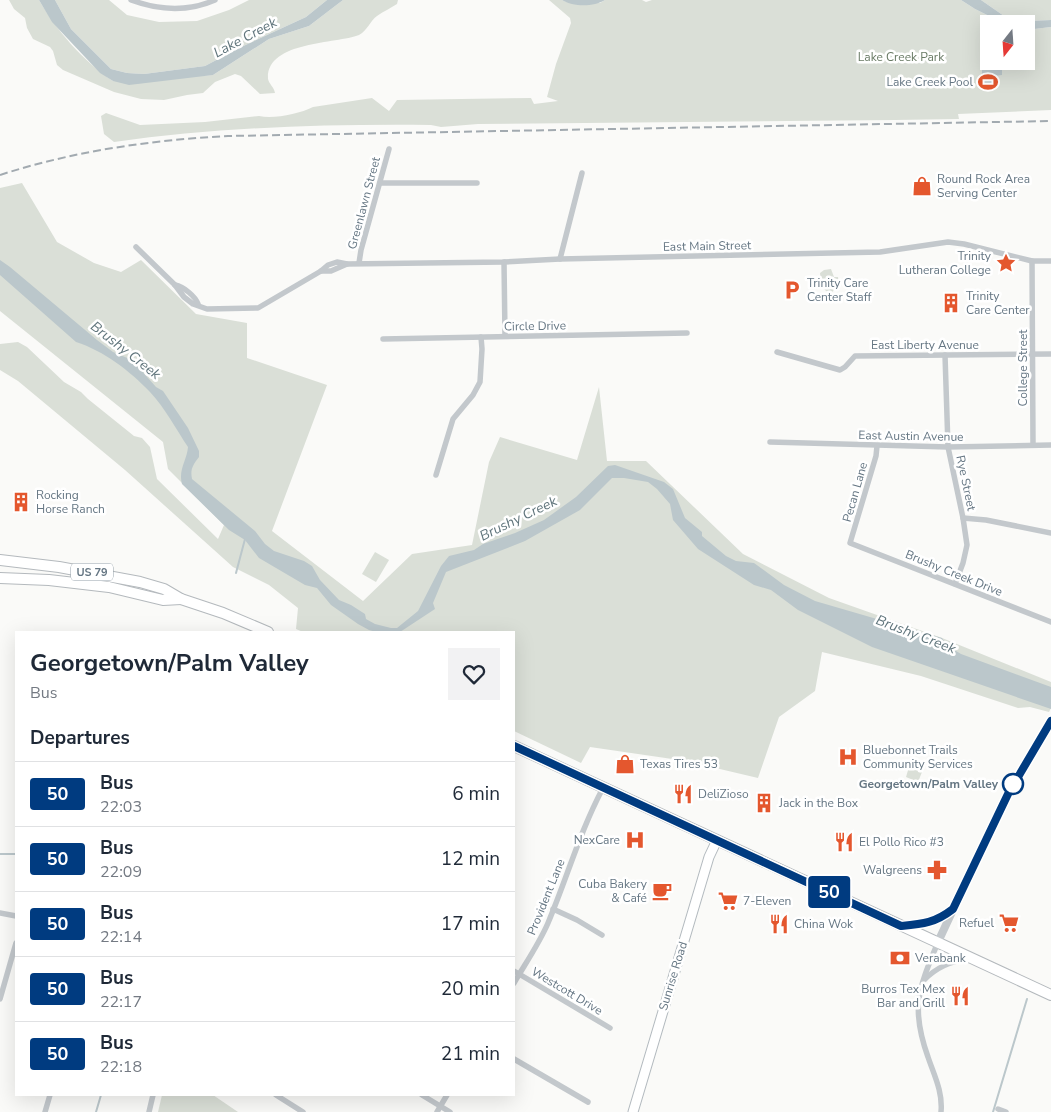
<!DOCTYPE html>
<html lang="en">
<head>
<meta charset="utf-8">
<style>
  body { margin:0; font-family:"Nunito Sans",sans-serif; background:#f2f2f3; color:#1f2937; height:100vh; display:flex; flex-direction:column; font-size:19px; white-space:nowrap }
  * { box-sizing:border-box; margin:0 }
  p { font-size:16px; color:#747a83 }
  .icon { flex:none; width:28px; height:28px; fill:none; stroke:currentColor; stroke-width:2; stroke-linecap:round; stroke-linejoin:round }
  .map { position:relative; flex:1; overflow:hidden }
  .sheet { position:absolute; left:15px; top:631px; width:500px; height:465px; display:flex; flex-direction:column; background:#fff; border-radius:0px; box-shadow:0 5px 20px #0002 }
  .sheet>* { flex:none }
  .badge { padding:0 10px; border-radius:4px; font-size:18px; line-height:32px }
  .needle { width:32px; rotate:197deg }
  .tools { position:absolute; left:980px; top:15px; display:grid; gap:10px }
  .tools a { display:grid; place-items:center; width:55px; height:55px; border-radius:0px; background:#fff; box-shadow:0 5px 20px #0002; font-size:25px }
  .map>.badge { position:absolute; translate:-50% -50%; box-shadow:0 0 0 2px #fff }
  h2 { padding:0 15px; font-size:19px; line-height:45px }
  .round { display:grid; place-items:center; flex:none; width:52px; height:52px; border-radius:0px; background:#f2f2f3 }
  .headline { display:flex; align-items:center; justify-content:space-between; height:85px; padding:0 15px }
  h1 { font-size:24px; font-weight:700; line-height:38px }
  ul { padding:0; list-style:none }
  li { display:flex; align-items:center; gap:15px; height:65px; padding:0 15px; border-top:1px solid #e0e1e3 }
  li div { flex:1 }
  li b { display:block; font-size:19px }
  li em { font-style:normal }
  li .badge { min-width:55px; font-weight:700; text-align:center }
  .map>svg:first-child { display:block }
</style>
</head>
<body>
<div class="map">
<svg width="1051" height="1112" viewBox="0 0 1051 1112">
  <rect width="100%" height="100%" fill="#fafaf8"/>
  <g fill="#dadfd7">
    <path d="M9 0H39C57 31 83 61 113 81L213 75 269 39 309 26 343 0H398L397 4C391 8 384 11 377 16 370 21 367 31 359 35 336 44 266 41 268 79 269 84 274 87 275 93L260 94 241 76 235 74 215 82 203 93 187 95 164 100 141 99 114 92 63 70 57 65 53 51 50 47 33 39 27 28 25 18 14 9Z"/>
    <polygon points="55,0 109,0 127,15 159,22 197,21 229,10 249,0 327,0 306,17 239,48 205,66 144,74 127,73 111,69 71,29"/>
    <path d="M549 0H562L566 2 600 3 605 0H642L646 2 652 0H961L975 9 1005 24H989V61H1026V30L1051 27V110L958 114 959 119 895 120 478 124 441 127 431 125C325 124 219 127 114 142L104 134 101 116 106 113 140 125 205 122 259 116C274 119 299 114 313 107L372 98 389 111 397 100 531 98 534 104 558 101 547 97 556 64 571 23 570 18Z"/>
    <polygon points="981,0 1051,0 1051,20 1028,21 1007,18"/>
    <polygon points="22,183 57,242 94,263 121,272 141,260 196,314 247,323 247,358 327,385 272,531 363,601 412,554 472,545 489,462 500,437 577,460 599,387 607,461 646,461 743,554 829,598 942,638 1051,682 1051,708 1049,712 1030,707 1018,708 921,676 822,652 815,691 779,717 758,778 686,761 590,747 581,763 514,731 514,632 303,632 296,629 298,608 269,585 233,567 125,470 18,381 0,370 0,344 18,342 27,347 64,382 81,392 88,399 134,436 142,438 150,447 157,479 218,539 224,525 168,469 163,442 0,311 0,188"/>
    <polygon points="831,269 834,277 838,277 839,285 832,292 826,291 821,285 820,273 824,270"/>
    <polygon points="375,552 389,560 376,582 362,574"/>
    <polygon points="909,767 922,772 918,782 906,777"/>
    <polygon points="162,1095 213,1095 238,1112 158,1112"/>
  </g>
  <g fill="#bbc7cb">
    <polygon points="39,0 55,0 71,29 111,69 127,73 144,74 205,66 239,48 306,17 327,0 343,0 309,26 269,39 213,75 129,85 113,81 100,73 52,22"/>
    <path d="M562 0H605C594 7 573 7 562 0Z"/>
    <polygon points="961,0 981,0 1007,18 1028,21 1051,20 1051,27 1026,30 1026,24 1005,24 975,9"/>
    <polygon points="1002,66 1002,75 993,76 993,88 982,88 982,67"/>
    <path d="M0 260 10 267 97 340 113 352 132 360 156 387 163 391 188 428 199 451V457C193 465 190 469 192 479L255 531 265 544 274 551 304 561 312 566 320 580 339 600 351 605 365 614 366 619 375 624 391 628H397L418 611 441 566 449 556 474 550 483 544 515 533 544 520 576 497 608 466 615 465 664 482 673 489 685 518 702 532V536L726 556 736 561 754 563 784 585 815 601 942 638 946 645 961 654 1051 687V709L872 647 798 610 771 590 754 585 698 549 673 520 670 504 657 489 648 482 624 478H612L580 510 525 541 446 572 433 603 435 609 400 632H376L369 630 358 624 331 605 317 588 305 585 259 558 245 540 229 530 182 484C178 470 187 460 188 447 176 429 165 408 150 392 130 371 104 351 76 342L0 275Z"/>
  </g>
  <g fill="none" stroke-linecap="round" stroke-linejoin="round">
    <g stroke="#bbc7cb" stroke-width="2">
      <polyline points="236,573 245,539"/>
      <polyline points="0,854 16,854"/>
      <polyline points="96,1112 101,1095"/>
      <polyline points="993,1112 1027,999"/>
    </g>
    <defs>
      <polyline id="secondary" points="633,1112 709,857 717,840"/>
      <g id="trunk">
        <polyline points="0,560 59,567 140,582 164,589 181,599 223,613 268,632"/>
        <polyline points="0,578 49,580 109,587 163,600 181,599"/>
        <polyline points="514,746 1051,995"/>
      </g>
    </defs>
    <use href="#secondary" stroke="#b3babf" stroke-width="11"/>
    <use href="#trunk" stroke="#b4b9bd" stroke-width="12"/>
    <g stroke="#c3c8cc" stroke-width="5.5">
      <path d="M131 0C158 10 188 12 215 0"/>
      <polyline points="380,183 477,183"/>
      <polyline points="136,247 175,285 184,297 193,304 207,309 258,308 321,271 328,265 337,262 347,264 504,262 560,259 880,252 948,242 964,244 1032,261 1051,261"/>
      <polyline points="560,259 582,173"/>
      <polyline points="1032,261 1033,445"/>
      <polyline points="504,262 505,336"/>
      <polyline points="359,263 361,250 389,149"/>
      <polyline points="321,271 331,271 347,264"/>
      <path d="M175 285C184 287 195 296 198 304"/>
      <polyline points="383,339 687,333"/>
      <polyline points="777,352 840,370 845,367 855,356 1051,354"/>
      <polyline points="945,355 948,447 963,518 967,545 963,563 955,584"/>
      <polyline points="770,442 948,447 1051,445"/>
      <polyline points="877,446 876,456 850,543 1051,622"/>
      <polyline points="436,475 453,419 473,395 480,382 482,349 481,337"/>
      <polyline points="963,518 986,520 1051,533"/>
      <polyline points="553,909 577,920 602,935"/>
      <polyline points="0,913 16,916"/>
      <path d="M938 942C919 988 910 1007 928 1057 934 1075 943 1092 941 1112"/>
      <polyline points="514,971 610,1028"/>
      <path d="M924 980C937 967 950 962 968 958"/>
      <path d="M514 983C525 964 539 944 548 923 567 878 580 831 603 788"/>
      <polyline points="0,999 16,943"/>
      <polyline points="514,1059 588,1102"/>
      <polyline points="276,1095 303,1112"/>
      <polyline points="422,1095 450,1112"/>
      <polyline points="998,1109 1006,1112"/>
      <polyline points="45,1112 50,1095"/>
      <polyline points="149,1112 153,1095"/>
      <polyline points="437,1112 447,1095"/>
    </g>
    <g stroke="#c3c8cc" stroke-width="8">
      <path d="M902 925C921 924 936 922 952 910"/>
      <polyline points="938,942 997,815 1051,721"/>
    </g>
    <use href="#secondary" stroke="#fff" stroke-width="9"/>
    <use href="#trunk" stroke="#fff" stroke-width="10"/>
    <path stroke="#a2aab0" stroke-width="2" stroke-dasharray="8 4" stroke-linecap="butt" d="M0 175C74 151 151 140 228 136L1051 121"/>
  </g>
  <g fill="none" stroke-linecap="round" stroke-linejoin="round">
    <defs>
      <path id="line" d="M514 746 901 926C923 924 935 923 953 909L1008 794 1051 721"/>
    </defs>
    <use href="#line" stroke="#fff" stroke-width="11"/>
    <use href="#line" stroke="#003b80" stroke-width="8"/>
  </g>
  <defs>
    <symbol id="stadium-bare" viewBox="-9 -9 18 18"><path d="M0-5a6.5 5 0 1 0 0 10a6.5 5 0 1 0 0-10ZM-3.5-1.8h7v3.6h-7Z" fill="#e4572e" stroke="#fff" stroke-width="2.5" paint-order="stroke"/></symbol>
    <symbol id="shop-bare" viewBox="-9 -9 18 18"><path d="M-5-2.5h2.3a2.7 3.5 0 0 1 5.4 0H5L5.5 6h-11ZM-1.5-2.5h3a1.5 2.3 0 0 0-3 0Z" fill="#e4572e" stroke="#fff" stroke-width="2.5" paint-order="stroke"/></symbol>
    <symbol id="sight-bare" viewBox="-9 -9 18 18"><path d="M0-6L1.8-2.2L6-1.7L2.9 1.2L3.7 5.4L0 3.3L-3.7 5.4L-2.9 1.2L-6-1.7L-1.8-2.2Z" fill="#e4572e" stroke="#fff" stroke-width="2.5" paint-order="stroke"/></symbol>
    <symbol id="parking-bare" viewBox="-9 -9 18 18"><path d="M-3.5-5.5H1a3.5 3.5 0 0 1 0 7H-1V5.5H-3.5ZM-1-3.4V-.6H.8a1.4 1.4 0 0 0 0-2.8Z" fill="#e4572e" stroke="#fff" stroke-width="2.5" paint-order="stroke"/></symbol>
    <symbol id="building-bare" viewBox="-9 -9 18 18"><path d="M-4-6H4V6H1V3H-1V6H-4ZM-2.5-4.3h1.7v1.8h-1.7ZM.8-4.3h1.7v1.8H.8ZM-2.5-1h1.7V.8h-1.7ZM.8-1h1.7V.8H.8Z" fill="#e4572e" stroke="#fff" stroke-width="2.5" paint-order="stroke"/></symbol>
    <symbol id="hospital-bare" viewBox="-9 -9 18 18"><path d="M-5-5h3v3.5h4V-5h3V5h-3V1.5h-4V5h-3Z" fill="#e4572e" stroke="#fff" stroke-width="2.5" paint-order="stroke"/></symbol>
    <symbol id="restaurant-bare" viewBox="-9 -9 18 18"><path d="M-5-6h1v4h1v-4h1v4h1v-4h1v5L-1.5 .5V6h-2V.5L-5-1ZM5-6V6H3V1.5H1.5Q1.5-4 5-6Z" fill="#e4572e" stroke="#fff" stroke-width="2.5" paint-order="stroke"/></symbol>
    <symbol id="pharmacy-bare" viewBox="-9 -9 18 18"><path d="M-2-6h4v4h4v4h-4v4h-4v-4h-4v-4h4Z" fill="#e4572e" stroke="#fff" stroke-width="2.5" paint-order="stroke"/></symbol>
    <symbol id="cafe-bare" viewBox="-9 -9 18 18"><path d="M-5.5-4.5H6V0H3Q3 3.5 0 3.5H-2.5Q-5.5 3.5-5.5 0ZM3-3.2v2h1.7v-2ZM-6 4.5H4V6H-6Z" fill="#e4572e" stroke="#fff" stroke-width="2.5" paint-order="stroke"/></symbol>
    <symbol id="supermarket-bare" viewBox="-9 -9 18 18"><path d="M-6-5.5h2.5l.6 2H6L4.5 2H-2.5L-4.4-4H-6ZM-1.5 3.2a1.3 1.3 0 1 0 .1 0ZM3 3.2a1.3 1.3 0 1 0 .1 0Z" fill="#e4572e" stroke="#fff" stroke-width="2.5" paint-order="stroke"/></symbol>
    <symbol id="bank-bare" viewBox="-9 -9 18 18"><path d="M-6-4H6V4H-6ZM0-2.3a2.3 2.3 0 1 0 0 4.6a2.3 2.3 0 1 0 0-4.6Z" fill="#e4572e" stroke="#fff" stroke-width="2.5" paint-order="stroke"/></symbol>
  </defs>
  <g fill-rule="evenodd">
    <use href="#stadium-bare" x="974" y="68" width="28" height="28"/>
    <use href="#shop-bare" x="908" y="172" width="28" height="28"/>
    <use href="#sight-bare" x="992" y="249" width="28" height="28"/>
    <use href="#parking-bare" x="778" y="276" width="28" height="28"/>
    <use href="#building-bare" x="937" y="289" width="28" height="28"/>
    <use href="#building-bare" x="7" y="488" width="28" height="28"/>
    <use href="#hospital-bare" x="834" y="743" width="28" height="28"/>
    <use href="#shop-bare" x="611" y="750" width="28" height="28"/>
    <use href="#restaurant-bare" x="669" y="780" width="28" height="28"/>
    <use href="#building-bare" x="750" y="789" width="28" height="28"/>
    <use href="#hospital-bare" x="621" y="826" width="28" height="28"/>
    <use href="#restaurant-bare" x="830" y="828" width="28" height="28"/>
    <use href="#pharmacy-bare" x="923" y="856" width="28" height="28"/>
    <use href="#cafe-bare" x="648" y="877" width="28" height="28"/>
    <use href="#supermarket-bare" x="714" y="887" width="28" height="28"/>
    <use href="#supermarket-bare" x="995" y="909" width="28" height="28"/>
    <use href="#restaurant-bare" x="765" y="910" width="28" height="28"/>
    <use href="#bank-bare" x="886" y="944" width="28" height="28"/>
    <use href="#restaurant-bare" x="946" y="982" width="28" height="28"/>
  </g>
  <circle fill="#fff" stroke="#003b80" stroke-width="2.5" cx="1013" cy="784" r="10"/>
  <g text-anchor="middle" stroke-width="5" stroke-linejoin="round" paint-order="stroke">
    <rect fill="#fff" stroke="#939fa8" stroke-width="1" x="71" y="563.5" width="42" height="17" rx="4"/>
    <g font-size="11" font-weight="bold" fill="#657683">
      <text x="92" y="576">US 79</text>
    </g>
    <g font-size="12" fill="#687a64" stroke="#fff">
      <text x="901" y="61">Lake Creek Park</text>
    </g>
    <g font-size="12" fill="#657683" stroke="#fff" text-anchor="start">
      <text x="973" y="86" text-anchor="end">Lake Creek Pool</text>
      <text x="937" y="183">Round Rock Area<tspan x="937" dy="14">Serving Center</tspan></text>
      <text x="991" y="260" text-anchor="end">Trinity<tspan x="991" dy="14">Lutheran College</tspan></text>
      <text x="807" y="287">Trinity Care<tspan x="807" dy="14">Center Staff</tspan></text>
      <text x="966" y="300">Trinity<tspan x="966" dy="14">Care Center</tspan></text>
      <text x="36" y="499">Rocking<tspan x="36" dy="14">Horse Ranch</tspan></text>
      <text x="863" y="754">Bluebonnet Trails<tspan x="863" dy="14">Community Services</tspan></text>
      <text x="640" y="768">Texas Tires 53</text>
      <text x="698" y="798">DeliZioso</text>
      <text x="779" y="807">Jack in the Box</text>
      <text x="620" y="844" text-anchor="end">NexCare</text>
      <text x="859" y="846">El Pollo Rico #3</text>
      <text x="922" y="874" text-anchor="end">Walgreens</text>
      <text x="647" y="888" text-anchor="end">Cuba Bakery<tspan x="647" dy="14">&amp; Café</tspan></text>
      <text x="743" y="905">7-Eleven</text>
      <text x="994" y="927" text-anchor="end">Refuel</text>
      <text x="794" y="928">China Wok</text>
      <text x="915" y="962">Verabank</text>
      <text x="945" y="993" text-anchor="end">Burros Tex Mex<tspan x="945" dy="14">Bar and Grill</tspan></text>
    </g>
    <g font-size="12" fill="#657683" stroke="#fff">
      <text transform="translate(364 203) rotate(-75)" y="4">Greenlawn Street</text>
      <text transform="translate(707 246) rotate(-1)" y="4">East Main Street</text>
      <text transform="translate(535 326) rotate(-1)" y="4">Circle Drive</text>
      <text x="925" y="349">East Liberty Avenue</text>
      <text transform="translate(1023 368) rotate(-90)" y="4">College Street</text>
      <text transform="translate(911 436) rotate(1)" y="4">East Austin Avenue</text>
      <text transform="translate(966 483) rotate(78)" y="4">Rye Street</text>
      <text transform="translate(855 492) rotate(-74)" y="4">Pecan Lane</text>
      <text transform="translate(954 573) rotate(22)" y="4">Brushy Creek Drive</text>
      <text transform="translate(546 897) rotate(-68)" y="4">Provident Lane</text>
      <text transform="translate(673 976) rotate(-73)" y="4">Sunrise Road</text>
      <text transform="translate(567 991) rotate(31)" y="4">Westcott Drive</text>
    </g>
    <g font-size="12" font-weight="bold" fill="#657683" stroke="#fff" text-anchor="end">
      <text x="998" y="788">Georgetown/Palm Valley</text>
    </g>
    <g font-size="14" font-style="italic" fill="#60757c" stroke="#fff">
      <text transform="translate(245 37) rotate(-28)" y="5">Lake Creek</text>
      <text transform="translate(126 350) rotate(38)" y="5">Brushy Creek</text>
      <text transform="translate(518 518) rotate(-26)" y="5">Brushy Creek</text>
      <text transform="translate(916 634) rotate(21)" y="5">Brushy Creek</text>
    </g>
  </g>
</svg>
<div class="tools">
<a><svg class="needle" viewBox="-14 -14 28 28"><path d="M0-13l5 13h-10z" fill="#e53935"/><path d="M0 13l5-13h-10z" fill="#747a83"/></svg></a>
</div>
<b class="badge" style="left:829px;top:892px;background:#003b80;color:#fff">50</b>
<section class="sheet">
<div class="headline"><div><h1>Georgetown/Palm Valley</h1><p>Bus</p></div><a class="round"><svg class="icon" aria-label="heart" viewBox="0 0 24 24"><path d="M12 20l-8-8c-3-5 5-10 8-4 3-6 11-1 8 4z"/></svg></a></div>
<h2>Departures</h2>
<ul>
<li><span class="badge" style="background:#003b80;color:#fff">50</span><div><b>Bus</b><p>22:03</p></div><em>6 min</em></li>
<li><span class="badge" style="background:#003b80;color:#fff">50</span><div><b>Bus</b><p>22:09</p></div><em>12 min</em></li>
<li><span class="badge" style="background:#003b80;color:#fff">50</span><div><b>Bus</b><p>22:14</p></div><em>17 min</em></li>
<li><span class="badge" style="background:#003b80;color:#fff">50</span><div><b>Bus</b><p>22:17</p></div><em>20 min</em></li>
<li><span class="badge" style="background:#003b80;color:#fff">50</span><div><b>Bus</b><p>22:18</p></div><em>21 min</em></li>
</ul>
</section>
</div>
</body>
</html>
